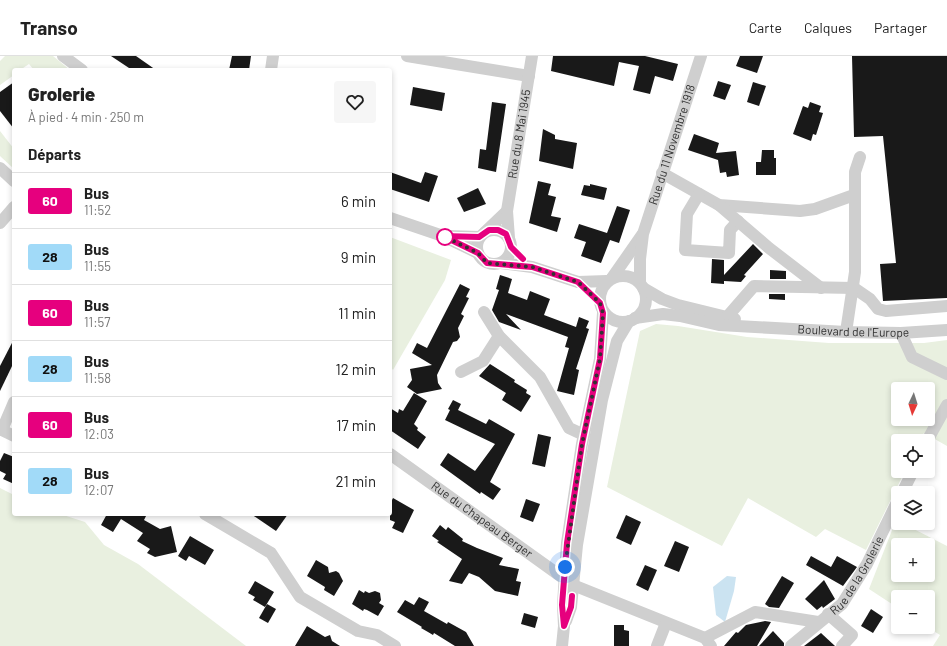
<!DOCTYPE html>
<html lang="fr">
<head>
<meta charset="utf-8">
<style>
  body { margin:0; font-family:Barlow,sans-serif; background:#f6f6f6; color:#222; height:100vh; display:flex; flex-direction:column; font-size:15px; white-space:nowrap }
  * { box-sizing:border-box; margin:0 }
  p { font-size:13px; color:#767676 }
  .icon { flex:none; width:22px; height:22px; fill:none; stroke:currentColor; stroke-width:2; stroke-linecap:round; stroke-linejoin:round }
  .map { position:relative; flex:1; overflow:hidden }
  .details { position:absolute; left:12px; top:12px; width:380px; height:448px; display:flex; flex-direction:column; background:#fff; border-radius:4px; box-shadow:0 2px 6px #0003 }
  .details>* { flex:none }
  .badge { padding:0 8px; border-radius:3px; font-size:14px; line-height:26px }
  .needle { width:26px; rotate:184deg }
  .controls { position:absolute; left:891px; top:326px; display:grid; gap:8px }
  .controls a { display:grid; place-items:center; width:44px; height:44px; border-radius:4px; background:#fff; box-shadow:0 2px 6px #0003; font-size:20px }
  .you { position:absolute; width:20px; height:20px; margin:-10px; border:3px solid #fff; border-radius:50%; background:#1a73e8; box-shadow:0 0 0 6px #1a73e833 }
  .map>.badge { position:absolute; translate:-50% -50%; box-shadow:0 0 0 2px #fff }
  h2 { padding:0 16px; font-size:15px; line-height:36px }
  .round { display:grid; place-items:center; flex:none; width:42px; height:42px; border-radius:4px; background:#f6f6f6 }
  .overview { display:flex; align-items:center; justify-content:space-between; height:68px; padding:0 16px }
  h1 { font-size:19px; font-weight:800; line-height:30px }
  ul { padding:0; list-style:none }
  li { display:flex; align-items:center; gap:12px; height:56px; padding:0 16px; border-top:1px solid #e0e0e0 }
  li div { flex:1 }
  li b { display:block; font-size:15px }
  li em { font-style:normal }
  li .badge { min-width:44px; font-weight:700; text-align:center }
  header { display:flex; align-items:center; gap:24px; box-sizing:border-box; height:56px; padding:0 20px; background:#fff; border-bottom:1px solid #e0e0e0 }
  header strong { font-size:19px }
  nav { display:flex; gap:22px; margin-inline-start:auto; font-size:14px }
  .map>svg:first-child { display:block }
</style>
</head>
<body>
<header>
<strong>Transo</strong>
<nav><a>Carte</a><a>Calques</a><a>Partager</a></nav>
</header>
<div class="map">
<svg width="947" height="590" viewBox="0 0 947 590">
  <rect width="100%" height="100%" fill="#fff"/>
  <g fill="#e9f0e0" fill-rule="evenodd">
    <polygon points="5,0 53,0 70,14 34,14 29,8 20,14 14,14 14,19 0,29 0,5"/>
    <polygon points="0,75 14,93 14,113 0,100"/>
    <polygon points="390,181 451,204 445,224 393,314 390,310"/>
    <path d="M656 268 678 270 747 281 829 287H924L947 284V390L924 377 919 385H898V415H905L866 494 825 473 816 481 748 442 722 490 607 431 640 275ZM898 333H928V363H898Z"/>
    <polygon points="0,432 14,439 14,458 60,458 85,466 104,489 138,508 246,590 0,590"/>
    <path d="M896 464 898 467H902L947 490V590H933L940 579 927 571 928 541H898V552L869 533ZM898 489H928V519H898Z"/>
  </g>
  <polygon fill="#cbe3f1" points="727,520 736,521 734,535 725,566 716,559 713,531"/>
  <g fill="#191919">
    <polygon points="111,0 136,0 156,14 132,14"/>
    <polygon points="232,0 251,0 249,14 229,14"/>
    <polygon points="553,0 645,0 678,8 673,25 655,20 650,38 633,34 639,10 619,6 614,30 551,15"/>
    <polygon points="740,0 763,0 757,17 736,10"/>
    <polygon points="852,0 947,0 947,242 883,245 880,208 896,207 883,80 854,81"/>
    <polygon points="718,25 731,29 725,44 713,40"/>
    <polygon points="14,26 14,73 0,55 0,36"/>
    <polygon points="753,26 766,30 759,50 747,46"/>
    <polygon points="413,31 445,37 442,55 410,49"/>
    <polygon points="492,46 506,48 496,116 478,112 480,93 486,94"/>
    <polygon points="810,46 821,50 819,56 823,57 816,79 813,78 811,85 793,78 803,50 808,52"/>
    <polygon points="543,73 555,79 555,83 577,87 573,113 539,105"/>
    <polygon points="694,78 719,87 716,97 736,95 739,119 727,121 726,116 720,117 718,104 688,94"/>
    <polygon points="762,94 774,94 774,102 776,102 776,119 756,119 756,106 761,106"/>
    <polygon points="390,116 421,127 425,116 438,120 429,146 390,133"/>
    <polygon points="538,125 551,128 548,139 556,141 551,160 561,162 557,176 529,167"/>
    <polygon points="590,128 607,132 604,144 581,139 584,129 590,130"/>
    <polygon points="478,132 486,148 464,156 457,142"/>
    <polygon points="617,150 630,154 619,187 610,184 601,207 581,200 586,186 574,182 579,168 607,177"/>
    <polygon points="753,188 763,198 744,219 746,220 741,226 724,225 724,228 711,227 712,203 724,204 724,219"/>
    <polygon points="770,214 786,215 786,223 770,223"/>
    <polygon points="500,219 512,223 508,237 527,244 530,235 550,243 544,259 576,271 579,261 589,265 586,272 589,273 576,313 579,314 574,339 557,335 569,292 565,291 568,281 506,258 521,274 499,266 492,254 499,234 496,233"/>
    <polygon points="460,228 470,233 466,241 469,242 461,258 464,260 458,272 460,281 457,285 453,286 437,319 438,327 442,333 417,338 407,331 412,324 410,313 432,309 412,297 417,287 427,292"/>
    <polygon points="769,238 785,238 785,244 769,243"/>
    <polygon points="14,283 14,306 0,335 0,310"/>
    <polygon points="490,308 515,324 514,326 527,334 526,337 531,340 521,356 502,344 506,337 479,320"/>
    <polygon points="414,337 427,345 414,368 418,372 417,374 426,381 418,393 390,374 390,352 398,357 399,353 403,355"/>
    <polygon points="453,344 461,348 458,354 486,368 489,363 515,378 490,426 501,433 493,444 481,436 480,438 440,409 448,397 475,415 495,388 445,364 450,354 448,353"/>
    <polygon points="538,378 551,381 545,411 532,408"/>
    <polygon points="4,397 14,401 14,428 3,423 6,418 0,415 0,405"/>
    <polygon points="393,442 414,454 403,477 392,472 395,466 390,464 390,448"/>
    <polygon points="526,443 540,448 533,466 520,461"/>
    <polygon points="107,458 147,458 144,464 160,473 171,470 177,496 155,501 147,497 150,493 137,485 143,477 121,463 113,476 101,469"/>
    <polygon points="251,458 288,458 276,475"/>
    <polygon points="626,459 641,466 631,489 616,482"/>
    <polygon points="440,469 446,474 448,471 463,483 462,485 477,492 503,502 499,509 519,513 516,525 521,526 518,540 495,535 479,521 469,517 462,528 449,525 462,503 437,486 439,485 432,480"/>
    <polygon points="190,480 214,494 205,509 189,500 186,505 178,500"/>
    <polygon points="675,485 689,491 679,516 664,510"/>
    <polygon points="811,500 831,511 837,500 857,511 843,530 806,509"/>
    <polygon points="316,504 328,511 329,517 336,515 339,517 343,525 334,540 324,534 325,531 307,520"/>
    <polygon points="645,509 657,514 648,535 636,529"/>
    <polygon points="782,520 794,527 779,552 769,551 765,548"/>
    <polygon points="824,524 835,543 823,552 822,550 817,554 805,543"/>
    <polygon points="255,525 274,536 265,551 253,544 255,541 248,537"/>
    <polygon points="359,534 364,537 365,535 369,537 375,535 380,537 381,544 379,547 384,550 378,560 367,554 364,553 363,555 352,548"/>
    <polygon points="419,541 429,546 424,555 447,568 448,566 466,576 474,590 455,590 434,577 433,579 428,576 421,572 422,571 397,556 405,544 414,549"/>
    <polygon points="267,548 276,553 268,567 259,562"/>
    <polygon points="871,553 883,561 873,577 861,570"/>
    <polygon points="524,557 538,561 535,572 521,568"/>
    <polygon points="765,565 771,566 757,590 724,590 736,576 738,577 746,569"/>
    <polygon points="614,569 624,569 624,574 629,575 629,590 614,590"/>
    <polygon points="307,570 325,581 330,579 332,585 340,590 295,590"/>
    <polygon points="773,575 784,587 784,590 759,590"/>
    <polygon points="821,577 835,590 804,590"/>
  </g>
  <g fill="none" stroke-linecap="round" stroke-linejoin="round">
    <g stroke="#cfcfcf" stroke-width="12">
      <polyline points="63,0 82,14"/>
      <polyline points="407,0 529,20"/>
      <polyline points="271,14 273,0"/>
      <polyline points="0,112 14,125"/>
      <polyline points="662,117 719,149 800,155 815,153 854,139"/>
      <polyline points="699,138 687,158 685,194 729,197 730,174 738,165"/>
      <polyline points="719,149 769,192 821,232"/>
      <polyline points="390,162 443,180 478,197"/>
      <polyline points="0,167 14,151"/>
      <circle cx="494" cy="191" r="17"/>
      <polyline points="485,176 507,155"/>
      <polyline points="446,180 479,181"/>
      <path id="s1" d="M509 182 507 155 532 0"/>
      <polyline points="501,207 532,211 578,226 607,225"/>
      <circle cx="623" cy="243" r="23"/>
      <polyline points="612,222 642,179"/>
      <path id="s2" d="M640 227V203L643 178 701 0"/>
      <polyline points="643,232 662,243 678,249 735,263"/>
      <polyline points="484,256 499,280 540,321 569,372 584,379"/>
      <polyline points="727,261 754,230 854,232 870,243 878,253 886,255 947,250"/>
      <path id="s3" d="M635 262 663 258 680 260 719 269 846 276 901 277 947 274"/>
      <polyline points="846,276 855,216 855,116 860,101"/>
      <polyline points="901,277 912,301 947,318"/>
      <polyline points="461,316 483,305 499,280"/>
      <polyline points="0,372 2,374 14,346"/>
      <polyline points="2,374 14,380"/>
      <polyline points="927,385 947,349"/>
      <path id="s4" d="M390 398 573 529 705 582 711 590"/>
      <polyline points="902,437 913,415"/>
      <polyline points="205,458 271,497 300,541 358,575 377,579 395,590"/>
      <polyline points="828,558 852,579 842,590"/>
      <polyline points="566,565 571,551 577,489 602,344 617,285 629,265"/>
      <polyline points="705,582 755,556 818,566"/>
      <polyline points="562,590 564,570 563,549 567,487 582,388 600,303 603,257"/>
      <polyline points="657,590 666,567"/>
      <path id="s5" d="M791 590 842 548 867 508 898 444"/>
    </g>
  </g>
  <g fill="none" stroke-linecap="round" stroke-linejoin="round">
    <defs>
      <polyline id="line" points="523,203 511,191 506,178 498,174 489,174 479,181 443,180 478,197 487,207 532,211 578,226 600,247 603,257 600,303 582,388 567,487 562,549 564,570 571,551 572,540"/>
    </defs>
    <use href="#line" stroke="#fff" stroke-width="9"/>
    <use href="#line" stroke="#e6007e" stroke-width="6"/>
    <polyline stroke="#323232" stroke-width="4" stroke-dasharray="0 7.2" points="445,181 443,180 478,197 487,207 532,211 578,226 600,247 603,257 600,303 582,388 565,511"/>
  </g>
  <circle fill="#fff" stroke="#e6007e" stroke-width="2" cx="445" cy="181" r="8"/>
  <g text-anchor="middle" stroke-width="4" stroke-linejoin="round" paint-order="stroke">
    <g font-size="12" fill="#323232" stroke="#fff">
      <text dy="4" stroke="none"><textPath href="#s1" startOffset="105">Rue du 8 Mai 1945</textPath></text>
      <text dy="4" stroke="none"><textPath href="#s2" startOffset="143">Rue du 11 Novembre 1918</textPath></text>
      <text dy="4" stroke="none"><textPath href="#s3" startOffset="220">Boulevard de l'Europe</textPath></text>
      <text dy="4" stroke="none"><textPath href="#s4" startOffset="113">Rue du Chapeau Berger</textPath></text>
      <text dy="4" stroke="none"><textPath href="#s5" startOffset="98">Rue de la Grolerie</textPath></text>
    </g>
  </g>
</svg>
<div class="controls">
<a><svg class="needle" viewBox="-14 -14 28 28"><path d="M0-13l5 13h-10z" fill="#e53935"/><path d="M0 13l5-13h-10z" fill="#767676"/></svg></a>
<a><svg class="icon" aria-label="locate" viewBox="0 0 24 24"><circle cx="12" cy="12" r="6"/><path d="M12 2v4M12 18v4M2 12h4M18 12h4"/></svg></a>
<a><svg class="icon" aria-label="layers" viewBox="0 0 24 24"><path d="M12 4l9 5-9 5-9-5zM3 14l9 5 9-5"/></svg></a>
<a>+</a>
<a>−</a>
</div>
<div class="you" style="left:565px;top:511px"></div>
<section class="details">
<div class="overview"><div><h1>Grolerie</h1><p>À pied · 4 min · 250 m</p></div><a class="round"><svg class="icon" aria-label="heart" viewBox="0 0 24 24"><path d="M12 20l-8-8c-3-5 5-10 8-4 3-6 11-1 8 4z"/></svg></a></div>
<h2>Départs</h2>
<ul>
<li><span class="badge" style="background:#e6007e;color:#fff">60</span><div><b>Bus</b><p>11:52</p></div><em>6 min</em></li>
<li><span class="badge" style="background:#a1daf8;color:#111">28</span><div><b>Bus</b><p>11:55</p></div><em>9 min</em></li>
<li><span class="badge" style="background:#e6007e;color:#fff">60</span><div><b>Bus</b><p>11:57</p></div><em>11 min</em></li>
<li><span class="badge" style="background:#a1daf8;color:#111">28</span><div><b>Bus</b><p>11:58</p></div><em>12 min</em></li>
<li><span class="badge" style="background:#e6007e;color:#fff">60</span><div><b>Bus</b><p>12:03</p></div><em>17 min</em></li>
<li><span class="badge" style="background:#a1daf8;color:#111">28</span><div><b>Bus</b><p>12:07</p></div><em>21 min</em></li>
</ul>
</section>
</div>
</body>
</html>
